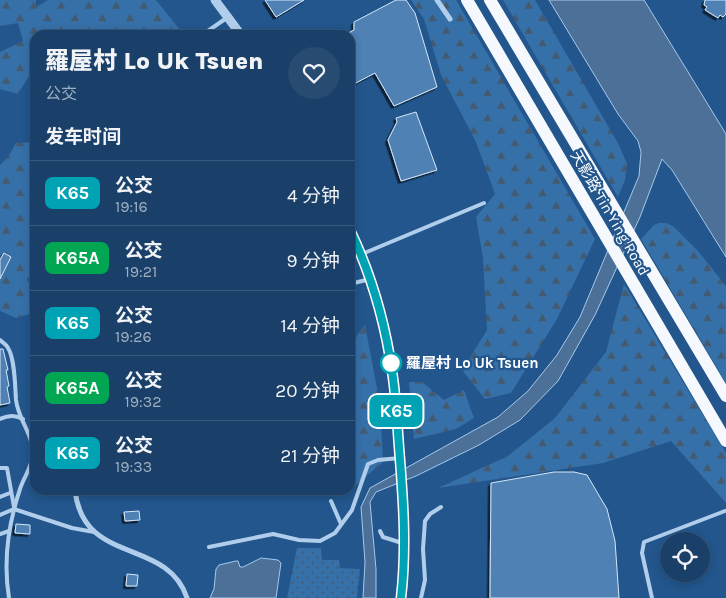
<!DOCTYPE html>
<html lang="zh">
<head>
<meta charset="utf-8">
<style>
  body { margin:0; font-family:Karla,"Noto Sans SC",sans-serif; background:#274b71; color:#f1f3f6; height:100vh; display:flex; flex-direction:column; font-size:19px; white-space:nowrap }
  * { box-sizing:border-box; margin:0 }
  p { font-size:16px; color:#9fafc0 }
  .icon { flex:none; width:28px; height:28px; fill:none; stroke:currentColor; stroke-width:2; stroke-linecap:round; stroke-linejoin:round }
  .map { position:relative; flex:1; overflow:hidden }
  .side { position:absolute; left:30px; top:30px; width:325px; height:465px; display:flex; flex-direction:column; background:#1a4069; border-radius:15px; box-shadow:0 2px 8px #0003,0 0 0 1px #38597d }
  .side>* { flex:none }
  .badge { padding:0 10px; border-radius:8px; font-size:18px; line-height:32px }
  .buttons { position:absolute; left:660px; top:532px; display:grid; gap:10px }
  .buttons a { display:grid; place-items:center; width:50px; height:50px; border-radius:50%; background:#1a4069; box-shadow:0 2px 8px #0003,0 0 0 1px #38597d; font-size:25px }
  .map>.badge { position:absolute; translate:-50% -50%; box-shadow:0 0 0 2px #fff }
  h2 { padding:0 15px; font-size:19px; line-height:45px }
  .round { display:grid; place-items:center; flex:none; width:52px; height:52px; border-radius:26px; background:#274b71 }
  .head { display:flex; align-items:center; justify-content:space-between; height:85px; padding:0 15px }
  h1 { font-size:24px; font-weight:800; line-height:38px }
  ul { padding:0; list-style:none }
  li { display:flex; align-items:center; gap:15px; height:65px; padding:0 15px; border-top:1px solid #38597d }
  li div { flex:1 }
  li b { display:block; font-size:19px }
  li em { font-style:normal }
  li .badge { min-width:55px; font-weight:700; text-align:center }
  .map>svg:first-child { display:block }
</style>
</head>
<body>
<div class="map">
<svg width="726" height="598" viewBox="0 0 726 598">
  <defs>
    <pattern id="green-dots" width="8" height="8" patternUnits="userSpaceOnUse" patternTransform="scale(1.25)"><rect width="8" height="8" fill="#3670a9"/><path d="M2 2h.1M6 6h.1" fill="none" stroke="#435a71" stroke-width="1.8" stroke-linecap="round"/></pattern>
    <pattern id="forest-firs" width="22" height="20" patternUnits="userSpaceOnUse" patternTransform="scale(1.25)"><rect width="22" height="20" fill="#3670a9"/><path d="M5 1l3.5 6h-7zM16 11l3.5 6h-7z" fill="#435a71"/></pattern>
    <filter id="shadow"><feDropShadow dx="-2.5" dy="2.5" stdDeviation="0" flood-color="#0009"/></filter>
  </defs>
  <rect width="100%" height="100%" fill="#22568c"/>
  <polygon fill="url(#green-dots)" points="297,548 321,548 322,560 339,560 340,568 360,569 357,598 287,598"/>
  <g fill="url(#forest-firs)">
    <polygon points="0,0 36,0 36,7 48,0 156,0 184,35 138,35 115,32 112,35 35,35 35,73 32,71 18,94 0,89 0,52 23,41 18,23 0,26"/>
    <polygon points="411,0 456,0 595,239 557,319 511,393 485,399 462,370 487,330 483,258 476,217 495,194 476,142 441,75 424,19"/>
    <polygon points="503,0 535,0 619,145 627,164 625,180 618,197"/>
    <path d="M35 142V238L32 241 35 247V271L27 279C32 290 38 301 33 313L16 318 0 311V165L8 157 16 143Z"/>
    <polygon points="659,223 666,223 673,226 698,251 726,286 726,383 641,239 654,225"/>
    <polygon points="624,284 726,453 726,503 671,441 603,463 438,488 508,456 555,418 606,352"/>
    <polygon points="365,325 380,404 383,462 350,490 350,363 357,335"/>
    <polygon points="409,382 422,382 444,400 464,390 474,418 456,429 414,439"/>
  </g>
  <g fill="#4c7097" stroke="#a4c9ec">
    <polygon points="549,0 644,0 726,134 726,257 672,170 662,159 640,217 595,315 558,381 520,420 479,445 416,476 376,492 370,502 376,569 376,598 363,598 365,562 361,507 370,488 498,417 528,391 557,355 580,317 639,176 641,152 638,141 618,114"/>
    <polygon points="261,558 278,560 281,563 276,598 210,598 214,589 216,569 219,565 236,561 238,561 240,567 243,567"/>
  </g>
  <g fill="#4f81b5" stroke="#d5e7f8" filter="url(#shadow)">
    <polygon points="265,0 304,0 276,17"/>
    <polygon points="396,0 406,0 415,13 437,87 394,106 375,73 350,86 350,32 354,30 354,22"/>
    <polygon points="705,0 726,0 726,14 723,17 720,15 718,18 705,10 707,7 704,5"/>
    <polygon points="416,112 437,170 401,181 388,140 397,122 396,118"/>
    <polygon points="4,253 11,257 0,279 0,260"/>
    <polygon points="0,349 3,349 8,370 6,370 9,386 7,387 10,403 0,405"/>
    <polygon points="554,472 574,472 587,475 607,509 615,541 619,598 490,598 491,483"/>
    <polygon points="139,511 140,520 125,521 124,512"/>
    <polygon points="16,524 30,525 30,534 15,533"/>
    <polygon points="127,574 138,575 137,586 126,586"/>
  </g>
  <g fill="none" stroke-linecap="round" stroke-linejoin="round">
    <g stroke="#b0ceeb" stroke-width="4">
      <polyline points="202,35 228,17"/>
      <polyline points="362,254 484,203"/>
      <polyline points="350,284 370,279"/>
      <path d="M0 340C2 342 7 345 8 348 15 359 15 386 16 400 18 419 33 434 33 454 32 467 24 477 20 489 8 525 3 561 9 598"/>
      <path d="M0 419C9 415 15 415 23 419"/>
      <polyline points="0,468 7,468 14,507"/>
      <polyline points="0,497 10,493"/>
      <polyline points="331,501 341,524"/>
      <polyline points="0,515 14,509 72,528 94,532"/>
      <polyline points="380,531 383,537 402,543"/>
      <polyline points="0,534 9,531"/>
      <polyline points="209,547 273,534 299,540 320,541 335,533 352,510 368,464 378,460 400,458"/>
      <polyline points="421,598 425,580 423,549 425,521 430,514 441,507"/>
      <polyline points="652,598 642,553 644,542 725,511"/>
    </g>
    <g stroke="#b0ceeb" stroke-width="5">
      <polyline points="437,0 450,19"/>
      <path d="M75 490C83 566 167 537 187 598"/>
    </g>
    <g stroke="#b0ceeb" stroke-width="9">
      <polyline points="215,0 241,35"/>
      <path d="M350 230C371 274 385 322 392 371 396 397 397 424 399 450 403 500 407 548 401 598"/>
    </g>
    <g stroke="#f5f9fe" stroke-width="12">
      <polyline points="467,0 726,441"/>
      <polyline points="490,0 726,396"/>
    </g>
  </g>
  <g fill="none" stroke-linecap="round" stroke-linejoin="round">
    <defs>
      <path id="line" d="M350 230C371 274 385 322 392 371 396 396 397 421 399 447 403 497 407 547 401 598"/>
    </defs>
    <use href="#line" stroke="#fff" stroke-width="11"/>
    <use href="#line" stroke="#00a3b4" stroke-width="8"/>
  </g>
  <circle fill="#fff" stroke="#00a3b4" stroke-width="2.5" cx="391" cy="363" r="10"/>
  <g text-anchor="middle" stroke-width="4.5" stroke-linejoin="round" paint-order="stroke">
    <g font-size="15" fill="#fff" stroke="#22568c">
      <text transform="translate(610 213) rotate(60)" y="5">天影路 Tin Ying Road</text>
    </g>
    <g font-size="15" font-weight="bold" fill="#fff" stroke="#22568c" text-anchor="start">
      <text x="406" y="368">羅屋村 Lo Uk Tsuen</text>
    </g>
  </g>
</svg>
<div class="buttons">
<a><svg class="icon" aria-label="locate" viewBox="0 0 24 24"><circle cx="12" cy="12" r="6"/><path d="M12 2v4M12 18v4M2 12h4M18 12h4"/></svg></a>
</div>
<b class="badge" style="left:396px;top:411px;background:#00a3b4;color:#fff">K65</b>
<section class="side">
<div class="head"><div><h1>羅屋村 Lo Uk Tsuen</h1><p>公交</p></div><a class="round"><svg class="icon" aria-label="heart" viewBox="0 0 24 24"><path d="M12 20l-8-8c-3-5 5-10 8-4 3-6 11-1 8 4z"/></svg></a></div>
<h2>发车时间</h2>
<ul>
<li><span class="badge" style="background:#00a3b4;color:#fff">K65</span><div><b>公交</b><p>19:16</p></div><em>4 分钟</em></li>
<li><span class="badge" style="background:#00a651;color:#fff">K65A</span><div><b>公交</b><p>19:21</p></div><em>9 分钟</em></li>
<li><span class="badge" style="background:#00a3b4;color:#fff">K65</span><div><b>公交</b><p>19:26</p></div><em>14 分钟</em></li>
<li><span class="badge" style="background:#00a651;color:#fff">K65A</span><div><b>公交</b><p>19:32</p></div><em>20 分钟</em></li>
<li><span class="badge" style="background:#00a3b4;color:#fff">K65</span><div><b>公交</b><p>19:33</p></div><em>21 分钟</em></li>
</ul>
</section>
</div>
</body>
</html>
